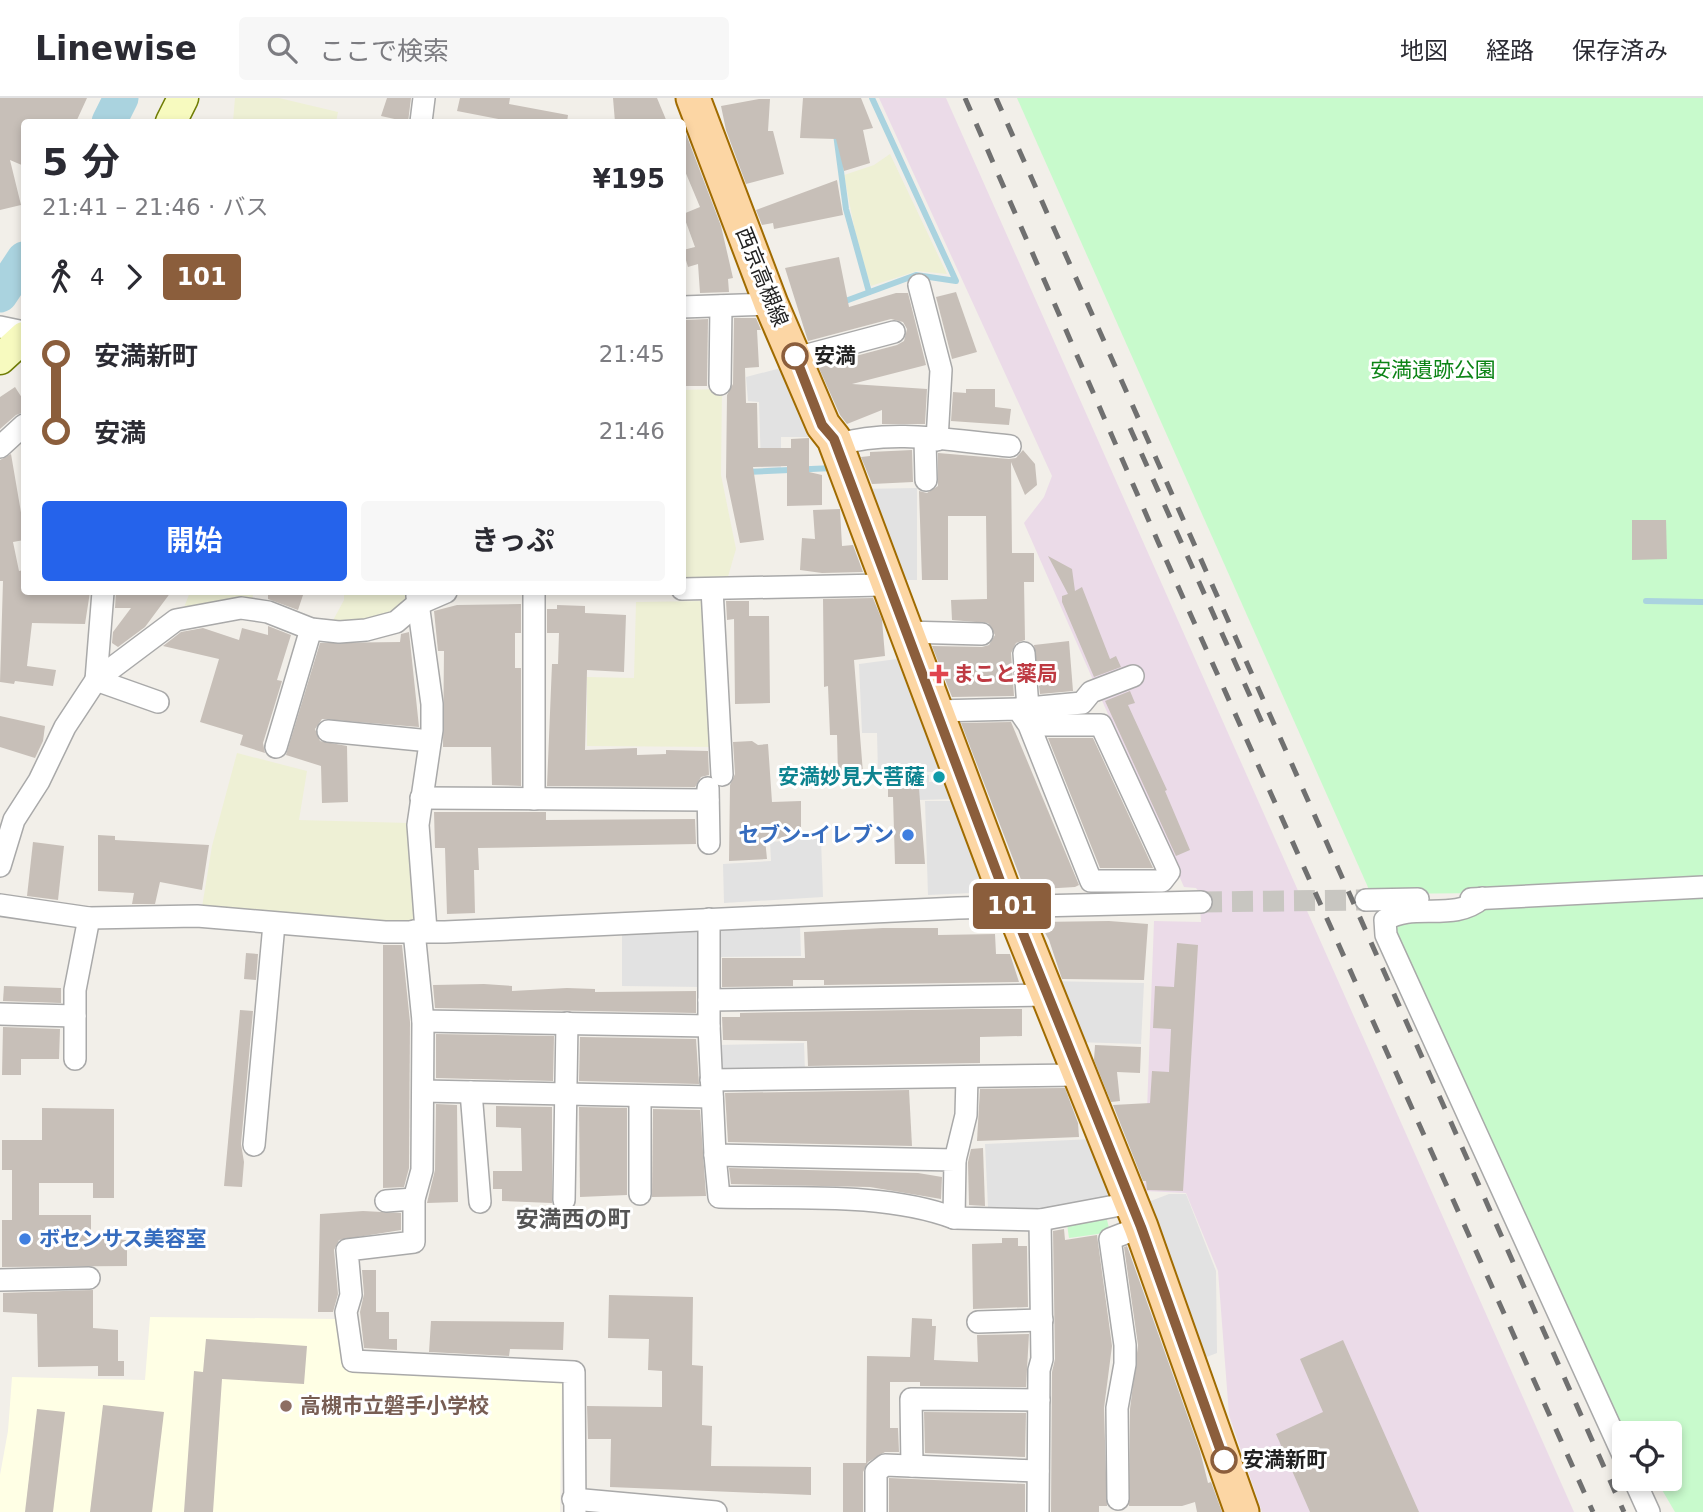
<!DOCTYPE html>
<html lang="ja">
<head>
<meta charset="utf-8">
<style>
  body { margin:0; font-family:"DejaVu Sans","Noto Sans JP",sans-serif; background:#f7f7f7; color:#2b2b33; height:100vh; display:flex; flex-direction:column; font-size:26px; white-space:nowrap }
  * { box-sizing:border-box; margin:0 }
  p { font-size:23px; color:#7c7c81 }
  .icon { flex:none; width:38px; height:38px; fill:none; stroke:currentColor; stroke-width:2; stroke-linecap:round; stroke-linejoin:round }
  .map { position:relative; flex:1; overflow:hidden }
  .drawer { position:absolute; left:21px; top:21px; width:665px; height:476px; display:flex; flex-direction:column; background:#fff; border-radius:7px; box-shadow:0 4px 10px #0003 }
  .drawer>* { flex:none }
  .badge { padding:0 14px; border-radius:5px; font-size:24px; line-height:46px }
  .fabs { position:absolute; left:1612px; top:1323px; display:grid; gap:14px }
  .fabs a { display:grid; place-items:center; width:70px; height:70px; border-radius:7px; background:#fff; box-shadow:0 4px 10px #0003; font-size:35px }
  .map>.badge { position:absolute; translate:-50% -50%; box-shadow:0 0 0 4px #fff }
  .legs { display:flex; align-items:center; gap:10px; height:77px; padding:0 21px; font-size:23px }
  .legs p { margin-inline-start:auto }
  .summary { display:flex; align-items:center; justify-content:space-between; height:119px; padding:0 21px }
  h1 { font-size:38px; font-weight:700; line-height:52px }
  .primary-button { display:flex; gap:14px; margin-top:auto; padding:14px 21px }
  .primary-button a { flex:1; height:80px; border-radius:7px; background:#2563eb; color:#fff; font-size:28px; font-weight:700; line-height:80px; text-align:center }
  .primary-button a+a { background:#f7f7f7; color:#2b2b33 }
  ul { padding:0 21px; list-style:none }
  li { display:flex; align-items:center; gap:24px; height:77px; font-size:26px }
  li i { display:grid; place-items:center; width:10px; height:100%; margin:0 9px; background:currentColor }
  li i::after { content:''; width:18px; height:18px; margin:-9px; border:5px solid; border-radius:50%; background:#fff }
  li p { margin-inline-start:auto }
  li:first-child i { background:linear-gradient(#0000 50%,currentColor 0) }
  li:last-child i { background:linear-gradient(currentColor 50%,#0000 0) }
  header { display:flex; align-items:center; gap:42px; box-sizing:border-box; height:98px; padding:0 35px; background:#fff; border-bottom:2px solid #e1e1e2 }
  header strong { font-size:33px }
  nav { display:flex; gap:38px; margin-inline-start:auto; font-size:24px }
  .search { width:490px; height:63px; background:#f7f7f7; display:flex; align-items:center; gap:18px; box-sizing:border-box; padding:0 24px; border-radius:7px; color:#7c7c81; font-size:26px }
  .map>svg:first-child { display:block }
</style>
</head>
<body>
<header>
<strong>Linewise</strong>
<div class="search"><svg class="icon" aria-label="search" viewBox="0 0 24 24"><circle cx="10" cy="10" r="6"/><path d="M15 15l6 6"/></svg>ここで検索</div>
<nav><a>地図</a><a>経路</a><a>保存済み</a></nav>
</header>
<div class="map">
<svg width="1703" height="1414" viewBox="0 0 1703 1414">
  <rect width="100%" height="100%" fill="#f2efe9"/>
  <polygon fill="#ebdbe8" points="879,0 946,0 1574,1414 1262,1414 1229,1317 1218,1173 1186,1095 1144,1093 1154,823 1201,824 1199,794 1196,790 1184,789 1024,425 1044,399 1052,378"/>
  <polygon fill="#ffffe5" points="150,1219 336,1221 346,1272 562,1283 560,1414 0,1414 0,1377 8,1333 12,1279 145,1282"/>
  <g fill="#eef0d5">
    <polygon points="235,0 279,0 338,14 336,24 233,24"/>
    <polygon points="890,56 947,176 917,173 871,188 859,154 844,77 874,67"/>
    <polygon points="722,291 721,377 736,451 727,482 683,482 682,292"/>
    <polygon points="190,494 253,494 252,509 183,512"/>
    <polygon points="344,494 412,494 411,505 393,518 330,528 344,502"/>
    <polygon points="703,503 720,649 587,648 587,579 634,580 636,504"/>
    <polygon points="237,655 307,673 299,722 409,725 415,827 202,809 212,748"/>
  </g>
  <g fill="#c8facc">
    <polygon points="1017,0 1703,0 1703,783 1493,795 1371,796"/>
    <polygon points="1703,797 1703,1414 1675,1414 1658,1385 1643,1391 1638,1381 1670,1381 1670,1335 1624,1335 1392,836 1395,825 1470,817 1491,809"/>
    <polygon points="1106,1118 1109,1130 1098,1136 1069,1140 1067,1126"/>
  </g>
  <g fill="#e2e2e2">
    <polygon points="781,270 811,339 781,339 781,370 761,369 759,304 748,303 746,279"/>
    <polygon points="917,390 917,482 892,482 859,391"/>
    <polygon points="897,561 940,674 878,674 877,635 862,635 859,566"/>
    <polygon points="918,677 929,677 929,684 946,683 953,701 919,702"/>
    <polygon points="925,703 952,703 983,786 972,789 972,795 928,797"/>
    <polygon points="821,740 823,799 724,805 723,766 771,763 770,744"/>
    <polygon points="800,828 801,858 719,859 719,832"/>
    <polygon points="702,833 702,889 622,888 622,835"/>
    <polygon points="1047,883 1144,885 1141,946 1074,944"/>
    <polygon points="804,945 805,974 718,976 718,947"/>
    <polygon points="1093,1041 1118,1100 1038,1112 988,1110 985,1046"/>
    <polygon points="1169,1096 1186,1096 1216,1173 1217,1255 1204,1260 1143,1106"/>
  </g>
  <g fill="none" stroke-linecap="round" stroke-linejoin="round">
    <g stroke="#aad3df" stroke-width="6">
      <polyline points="836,36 846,111 869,194"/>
      <polyline points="840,205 916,177 956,183 872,0"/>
      <polyline points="746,374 833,370"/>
      <polyline points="1646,503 1703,504"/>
    </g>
    <g stroke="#aad3df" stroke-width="35">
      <polyline points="109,24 121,0"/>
      <polyline points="0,197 24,161"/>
    </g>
  </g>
  <g fill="#c7bfb8">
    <polygon points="0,0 87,0 76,24 24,24 24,68 10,62 21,107 0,112"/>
    <polygon points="387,0 411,0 408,24 381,18"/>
    <polygon points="460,0 510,0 509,6 568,17 567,24 514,24 457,13"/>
    <polygon points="613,0 657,0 667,24 615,24"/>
    <polygon points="803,0 861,0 873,30 863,32 870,65 844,73 836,41 800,40"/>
    <polygon points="759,1 770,1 768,33 773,33 784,76 746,86 726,32 721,8"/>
    <polygon points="686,36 721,128 733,180 728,181 729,194 700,195 698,166 688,169 683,152 695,149 683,116 700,109 682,66 682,38"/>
    <polygon points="837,82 843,117 774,131 773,125 762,127 756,112"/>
    <polygon points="839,159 849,209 896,195 908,195 926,267 852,286 927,291 925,326 882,326 882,312 847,326 840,317 818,268 897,247 904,243 907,231 903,224 891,221 808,243 785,170"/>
    <polygon points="956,194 977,254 952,261 936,199"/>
    <polygon points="734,220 756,220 761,232 757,232 759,269 745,270 746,305 757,305 758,350 791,350 791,341 809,340 809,374 822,377 822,407 787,408 787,368 753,369 764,442 740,445 726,379 727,297 733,286"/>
    <polygon points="708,221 707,288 683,288 686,222"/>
    <polygon points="15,289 24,303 24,314 16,317 0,331 0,299"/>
    <polygon points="966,291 995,291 995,309 1011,311 1009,327 951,323 953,294 966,295"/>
    <polygon points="912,352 913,384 872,386 861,359 870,358 870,354"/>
    <polygon points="1023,352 1035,366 1037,387 1025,397 1011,364 1012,455 1034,455 1034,484 1024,484 1025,542 1016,545 1011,555 1014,598 952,599 932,548 982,549 989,547 995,537 988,525 952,522 951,502 987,501 986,418 948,418 948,482 922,482 919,393 927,395 938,388 938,355 1009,361 1016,360"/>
    <polygon points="11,356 24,432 24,442 13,444 19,473 24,472 24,494 90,494 85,526 32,525 27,568 56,572 53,588 15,583 14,586 0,584 3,483 0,483 0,362"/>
    <polygon points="840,411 842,448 853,447 863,474 822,475 800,472 802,440 815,441 813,412"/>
    <polygon points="1632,422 1666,422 1667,461 1632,462"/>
    <polygon points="1048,458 1072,471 1075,493 1082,489 1110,561 1116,558 1121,569 1094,579 1062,504 1062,498 1068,496"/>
    <polygon points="116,494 171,494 145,529 118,549 112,545 113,534 131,510 115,510"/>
    <polygon points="268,494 304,494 298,512 268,501"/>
    <polygon points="873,500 882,522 885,558 854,562 863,675 838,676 837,637 830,637 828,588 824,589 823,501"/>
    <polygon points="726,503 749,503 749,518 769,518 770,605 735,606 734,521 727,522"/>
    <polygon points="521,506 521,535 515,535 515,570 521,570 521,688 492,687 491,649 443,649 444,553 438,553 434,513 457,507"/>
    <polygon points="557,507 585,508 585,515 626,517 624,574 587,572 585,652 637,650 637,657 666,656 666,652 708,653 709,677 701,679 695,689 547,688 552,566 558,566 559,535 547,535 547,511 557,511"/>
    <polygon points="268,528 291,537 277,582 282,583 263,645 265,655 240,647 243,637 200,624 219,561 163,548 181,534 203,530 239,542 242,530 268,537"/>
    <polygon points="409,534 419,629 322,621 315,631 320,643 347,648 348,704 322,705 321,668 286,657 320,545 400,544 401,536"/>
    <polygon points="1069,543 1073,593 1040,596 1034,547"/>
    <polygon points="1130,593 1135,605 1128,607 1167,692 1165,693 1190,752 1176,758 1105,603"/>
    <polygon points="0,618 45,628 43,643 35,660 0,649"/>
    <polygon points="1011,624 1079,787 1075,789 1025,792 961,625"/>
    <polygon points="1048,640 1093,640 1153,770 1100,770"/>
    <polygon points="752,643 758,647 768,646 772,704 801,703 801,729 798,729 798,740 765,741 767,761 729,763 730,687 735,676 733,644"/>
    <polygon points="918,678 925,766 895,766 893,699 888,699 888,679"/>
    <polygon points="434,714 546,714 546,722 695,721 696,746 478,750 479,772 474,772 475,815 447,816 445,750 435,750"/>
    <polygon points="98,737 115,738 115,742 209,747 202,792 160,784 155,806 132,806 134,795 98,793"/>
    <polygon points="33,744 64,748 58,802 27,798"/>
    <polygon points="1109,823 1148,826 1144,882 1062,881 1049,842 1039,824"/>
    <polygon points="883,830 938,830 938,837 995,836 996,856 1010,856 1019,884 824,887 824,882 793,882 793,888 722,889 722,860 805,860 804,834"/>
    <polygon points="1177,845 1198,847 1183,1093 1147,1092 1146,1083 1143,1083 1113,1007 1150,1005 1152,973 1169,974 1171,931 1153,930 1155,888 1174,889"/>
    <polygon points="383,847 402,847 410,924 409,1070 404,1089 383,1090"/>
    <polygon points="246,855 258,856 256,882 244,881"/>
    <polygon points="484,886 512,888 512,893 567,890 595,891 595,894 696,893 696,915 435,910 433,887"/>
    <polygon points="4,888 61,890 61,905 3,903"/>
    <polygon points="972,911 1022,911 1022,938 980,939 980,965 808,968 807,943 723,942 722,919 740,919 740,915"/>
    <polygon points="240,912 253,913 241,1046 244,1064 242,1089 224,1088"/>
    <polygon points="3,929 60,931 59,961 21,961 21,977 2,977"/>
    <polygon points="436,936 554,938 553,983 436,980"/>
    <polygon points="580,939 696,941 699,986 579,983"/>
    <polygon points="1095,947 1141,949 1140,975 1117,974 1120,1003 1111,1004 1094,962"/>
    <polygon points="1065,990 1078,1025 1079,1039 977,1043 980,991"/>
    <polygon points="909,992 912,1048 728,1044 725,995"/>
    <polygon points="436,1006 457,1007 458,1104 427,1105 435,1072"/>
    <polygon points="496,1008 552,1009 552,1105 502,1103 502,1091 493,1091 493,1073 522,1073 521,1030 496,1029"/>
    <polygon points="579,1009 627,1010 627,1097 580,1099"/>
    <polygon points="42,1010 114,1011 114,1100 93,1100 93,1085 39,1085 39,1117 91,1117 91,1140 127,1142 127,1168 2,1169 2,1122 12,1122 12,1072 2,1072 2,1042 42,1042"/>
    <polygon points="653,1011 700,1012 706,1098 652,1099"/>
    <polygon points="983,1050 985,1108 969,1107 968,1064 971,1051"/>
    <polygon points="729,1070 918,1075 942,1079 941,1101 870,1089 731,1086"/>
    <polygon points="363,1113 401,1115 401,1132 339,1142 334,1152 338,1196 333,1214 318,1214 320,1116"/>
    <polygon points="1064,1131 1065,1142 1097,1137 1112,1248 1104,1310 1107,1408 1099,1408 1099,1414 1051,1414 1052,1274 1055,1261 1053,1133"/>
    <polygon points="1002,1140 1018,1140 1018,1148 1027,1148 1028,1209 973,1211 972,1146 1002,1145"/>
    <polygon points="1127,1148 1200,1353 1208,1385 1211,1384 1222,1414 1197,1414 1195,1404 1182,1408 1129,1408 1130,1311 1138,1247 1124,1149"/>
    <polygon points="362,1172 376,1172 376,1214 389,1214 389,1241 397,1241 397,1252 364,1250 360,1214 364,1196"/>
    <polygon points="93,1192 93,1230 118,1232 118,1263 124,1263 124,1278 98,1278 98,1268 38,1269 37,1216 3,1214 3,1195"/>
    <polygon points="609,1197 693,1199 692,1267 703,1268 702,1327 712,1328 711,1368 811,1369 811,1397 610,1389 611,1341 588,1341 587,1308 662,1309 662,1273 648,1272 649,1241 608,1240"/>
    <polygon points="912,1220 932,1221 932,1228 936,1228 934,1262 978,1264 977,1237 1029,1236 1026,1289 920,1288 920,1284 890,1284 890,1330 898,1330 899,1354 885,1354 868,1364 863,1374 863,1414 843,1414 843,1365 866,1365 867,1258 910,1259"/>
    <polygon points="431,1223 564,1224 563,1252 510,1251 509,1258 429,1254"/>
    <polygon points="206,1241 307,1248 304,1286 222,1281 213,1414 184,1414 194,1273 203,1274"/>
    <polygon points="1343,1242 1419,1414 1310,1414 1276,1336 1323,1314 1300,1261"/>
    <polygon points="103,1307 164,1314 152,1414 90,1414"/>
    <polygon points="37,1311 65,1314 53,1414 25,1414"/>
    <polygon points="924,1314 1026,1315 1025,1359 925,1355"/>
    <polygon points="889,1380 1025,1386 1025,1414 889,1414"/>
  </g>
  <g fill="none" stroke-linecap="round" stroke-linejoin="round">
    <polyline stroke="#c8c6c1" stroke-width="21" stroke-dasharray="21 10" stroke-linecap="butt" points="1201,804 1366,802"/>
    <defs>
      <g id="street">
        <polyline points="421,24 424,0"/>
        <polyline points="919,187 941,272 937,342"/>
        <polyline points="682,209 771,206"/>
        <polyline points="0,229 24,234"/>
        <polyline points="796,260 894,234"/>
        <polyline points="720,286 721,208"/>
        <polyline points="925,341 926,382"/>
        <path d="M836 347C892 330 953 343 1010 348"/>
        <polyline points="0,349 24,327"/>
        <polyline points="682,491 882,487"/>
        <polyline points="712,491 722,677"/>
        <polyline points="534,494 534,701"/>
        <polyline points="417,498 432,606 432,632 418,727 426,832"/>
        <polyline points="905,534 982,536"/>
        <polyline points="1024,555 1028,610"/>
        <polyline points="96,582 103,494"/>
        <polyline points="96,582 158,604"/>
        <polyline points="1018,611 1082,605 1091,594 1133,578"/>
        <polyline points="935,613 1018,611 1029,627 1091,783 1162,783 1169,774 1101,627 1029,627"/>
        <polyline points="328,633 430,643"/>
        <polyline points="276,649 311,531"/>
        <polyline points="708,690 709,745"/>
        <polyline points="421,700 708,702"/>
        <polyline points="0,768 14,722 39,683 65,629 96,582 176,522 241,510 268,514 311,531 339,534 366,532 396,524 416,507 446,494"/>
        <path d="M1482 800C1453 825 1414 803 1385 822L1386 837 1624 1359"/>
        <polyline points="1471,801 1703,789"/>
        <polyline points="1366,802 1418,801"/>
        <polyline points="0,807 89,820 197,818 385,834 445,834 958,810 1201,804"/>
        <polyline points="709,821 709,928 715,1057 955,1062 954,1120 1040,1122 1131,1105"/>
        <polyline points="414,833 423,923 422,1072 414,1101 414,1144 347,1152 351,1197 346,1214 353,1263 574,1274 575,1414"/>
        <polyline points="709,902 1047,897"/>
        <polyline points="0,916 75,918"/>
        <polyline points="423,923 709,928"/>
        <polyline points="75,961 75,892 89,820"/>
        <polyline points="711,982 1078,977"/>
        <polyline points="423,993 712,999"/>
        <polyline points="471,994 480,1104"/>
        <polyline points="640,998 640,1096"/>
        <polyline points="254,1047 274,826"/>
        <path d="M715 1057 719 1099C793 1101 885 1094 954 1120"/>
        <polyline points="955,1062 966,1017 967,979"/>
        <polyline points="564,1102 567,925"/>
        <polyline points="386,1103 414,1101"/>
        <polyline points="0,1182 89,1180"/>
        <polyline points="978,1224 1042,1222"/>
        <polyline points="912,1368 911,1301 1039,1302"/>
        <polyline points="1634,1381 1649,1414"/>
        <polyline points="573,1401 716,1414"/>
        <polyline points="1118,1401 1117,1310 1125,1266 1125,1247 1110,1141 1141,1129"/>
        <polyline points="876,1414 876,1374 885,1367 1038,1373"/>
        <polyline points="1038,1414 1039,1272 1042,1261 1040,1122"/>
      </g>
      <g id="secondary">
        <polyline points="171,24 183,0"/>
        <polyline points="0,261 24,239"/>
      </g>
      <polyline id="primary" points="693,0 771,206 823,327 834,341 1003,791 1012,808 1141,1129 1242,1414"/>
    </defs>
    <use href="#street" stroke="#a9a9a9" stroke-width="24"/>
    <use href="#secondary" stroke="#707d05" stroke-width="33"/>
    <use href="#primary" stroke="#a06b00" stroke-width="37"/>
    <use href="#street" stroke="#fff" stroke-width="21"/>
    <use href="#secondary" stroke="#f7fabf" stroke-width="30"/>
    <use href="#primary" stroke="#fcd6a4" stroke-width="33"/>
    <g stroke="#707070" stroke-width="5" stroke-dasharray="14 14" stroke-linecap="butt">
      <polyline points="965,0 1159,446 1593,1414"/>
      <polyline points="996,0 1624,1414"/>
      <polyline points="1130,330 1263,627"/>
    </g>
  </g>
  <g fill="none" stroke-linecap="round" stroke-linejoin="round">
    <defs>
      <polyline id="line-1" points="795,258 822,327 834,341 1003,791 1012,808 1141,1129 1224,1362"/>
    </defs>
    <use href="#line-1" stroke="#fff" stroke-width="16"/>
    <use href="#line-1" stroke="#8b5e3c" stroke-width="10"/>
  </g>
  <g fill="#fff" stroke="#8b5e3c" stroke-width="3.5">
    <circle cx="795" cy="258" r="12"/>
    <circle cx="1224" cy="1362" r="12"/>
  </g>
  <path fill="#e0444e" stroke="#fff" stroke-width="2.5" d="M935.5 565.5h7v7h7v7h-7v7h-7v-7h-7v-7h7z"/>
  <circle fill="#0f9aa8" stroke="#fff" stroke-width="2.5" cx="939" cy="679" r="7"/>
  <g fill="#3f7fe0" stroke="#fff" stroke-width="2.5">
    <circle cx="908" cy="737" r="7"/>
    <circle cx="25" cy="1141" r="7"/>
  </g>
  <circle fill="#8d6e63" stroke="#fff" stroke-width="2.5" cx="286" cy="1308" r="7"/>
  <g text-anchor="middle" stroke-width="6" stroke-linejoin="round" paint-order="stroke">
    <g font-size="21" fill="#222" stroke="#fff">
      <text transform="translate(762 179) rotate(68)" y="7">西京高槻線</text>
    </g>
    <g font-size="21" font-weight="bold" fill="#222" stroke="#fff" text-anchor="start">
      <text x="814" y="265">安満</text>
      <text x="1243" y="1369">安満新町</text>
    </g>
    <g font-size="21" fill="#0c8416" stroke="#fff">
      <text x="1433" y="279">安満遺跡公園</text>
    </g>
    <g font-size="21" font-weight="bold" fill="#be3a42" stroke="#fff" text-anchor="start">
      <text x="953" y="583">まこと薬局</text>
    </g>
    <g font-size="21" font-weight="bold" fill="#0d838f" stroke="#fff" text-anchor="end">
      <text x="925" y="686">安満妙見大菩薩</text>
    </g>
    <g font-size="21" font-weight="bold" fill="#366cbe" stroke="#fff" text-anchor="end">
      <text x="894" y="744">セブン-イレブン</text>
      <text x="39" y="1148" text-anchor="start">ボセンサス美容室</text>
    </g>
    <g font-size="21" font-weight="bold" fill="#785e54" stroke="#fff" text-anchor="start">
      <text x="300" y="1315">高槻市立磐手小学校</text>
    </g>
    <g font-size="23" font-weight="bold" fill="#555" stroke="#fff">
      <text x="573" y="1129">安満西の町</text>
    </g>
  </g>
</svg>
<div class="fabs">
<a><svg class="icon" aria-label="locate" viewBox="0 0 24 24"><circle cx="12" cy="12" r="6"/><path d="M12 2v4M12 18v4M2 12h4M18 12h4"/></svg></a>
</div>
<b class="badge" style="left:1012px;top:808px;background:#8b5e3c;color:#fff">101</b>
<section class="drawer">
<div class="summary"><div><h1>5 分</h1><p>21:41 – 21:46 · バス</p></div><b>¥195</b></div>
<div class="legs"><svg class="icon" aria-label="walk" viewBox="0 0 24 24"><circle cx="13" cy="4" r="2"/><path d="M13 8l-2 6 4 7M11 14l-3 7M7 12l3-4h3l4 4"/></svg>4<svg class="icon" aria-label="forward" viewBox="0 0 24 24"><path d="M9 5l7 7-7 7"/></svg><b class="badge" style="background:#8b5e3c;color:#fff">101</b></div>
<ul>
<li><i style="color:#8b5e3c"></i><b>安満新町</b><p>21:45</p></li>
<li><i style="color:#8b5e3c"></i><b>安満</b><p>21:46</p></li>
</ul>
<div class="primary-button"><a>開始</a><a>きっぷ</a></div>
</section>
</div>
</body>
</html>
